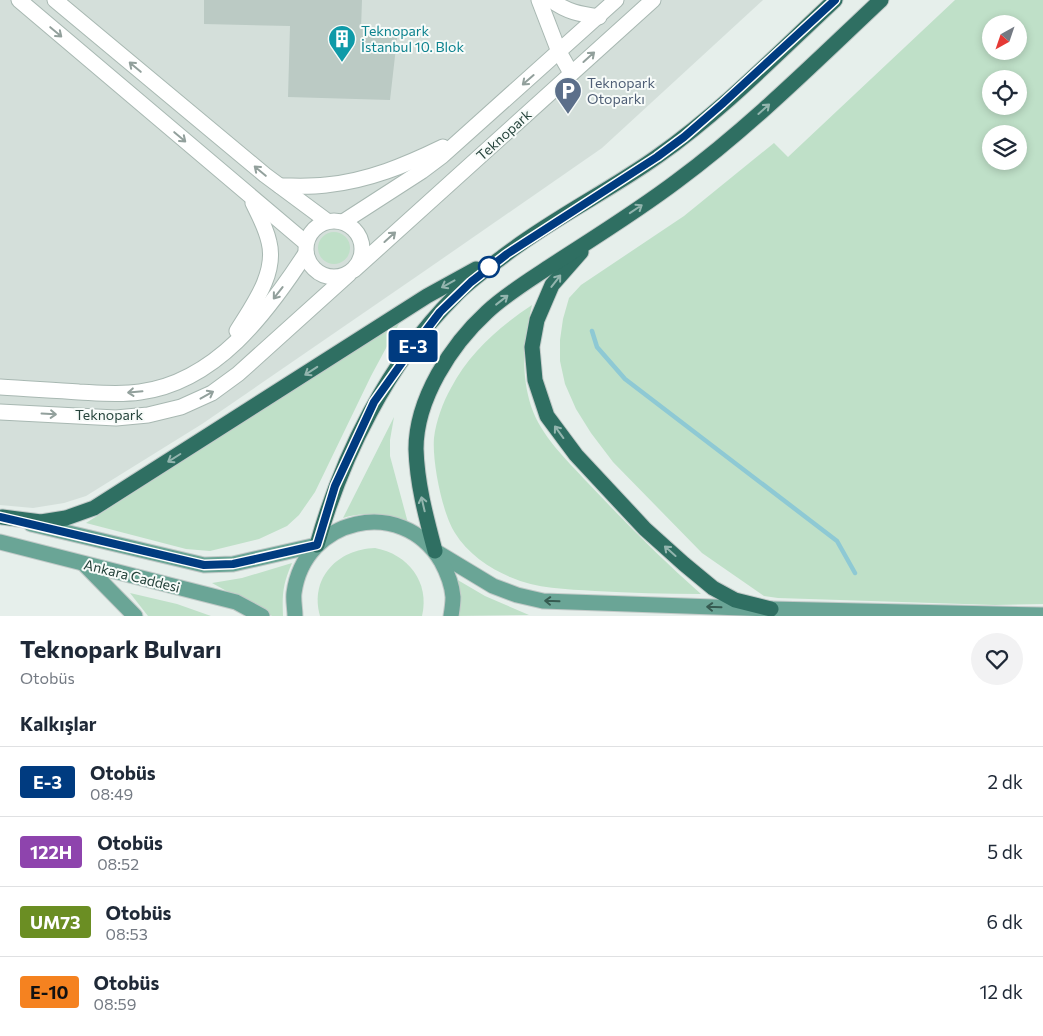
<!DOCTYPE html>
<html lang="tr">
<head>
<meta charset="utf-8">
<style>
  body { margin:0; font-family:Commissioner,sans-serif; background:#f2f2f3; color:#1f2937; height:100vh; display:flex; flex-direction:column; font-size:19px; white-space:nowrap }
  * { box-sizing:border-box; margin:0 }
  p { font-size:16px; color:#747a83 }
  .icon { flex:none; width:28px; height:28px; fill:none; stroke:currentColor; stroke-width:2; stroke-linecap:round; stroke-linejoin:round }
  .map { position:relative; height:616px; overflow:hidden }
  .drawer { display:flex; flex-direction:column; background:#fff; flex:1 }
  .drawer>* { flex:none }
  .badge { padding:0 10px; border-radius:4px; font-size:18px; line-height:32px }
  .needle { width:32px; rotate:220deg }
  .buttons { position:absolute; left:982px; top:15px; display:grid; gap:10px }
  .buttons a { display:grid; place-items:center; width:45px; height:45px; border-radius:50%; background:#fff; box-shadow:0 2px 8px #0003; font-size:25px }
  .map>.badge { position:absolute; translate:-50% -50%; box-shadow:0 0 0 2px #fff }
  h2 { padding:0 20px; font-size:19px; line-height:45px }
  .round { display:grid; place-items:center; flex:none; width:52px; height:52px; border-radius:26px; background:#f2f2f3 }
  .overview { display:flex; align-items:center; justify-content:space-between; height:85px; padding:0 20px }
  h1 { font-size:24px; font-weight:700; line-height:38px }
  ul { padding:0; list-style:none }
  li { display:flex; align-items:center; gap:15px; height:70px; padding:0 20px; border-top:1px solid #e0e1e3 }
  li div { flex:1 }
  li b { display:block; font-size:19px }
  li em { font-style:normal }
  li .badge { min-width:55px; font-weight:700; text-align:center }
  .map>svg:first-child { display:block }
</style>
</head>
<body>
<div class="map">
<svg width="1043" height="616" viewBox="0 0 1043 616">
  <rect width="100%" height="100%" fill="#e6efeb"/>
  <polygon fill="#d4dfda" points="0,0 763,0 602,148 426,270 202,424 86,496 64,503 33,508 0,505"/>
  <g fill="#bfe0c8" fill-rule="evenodd">
    <path d="M955 0H1043V604L995 605 778 598 764 596 702 553 613 462 591 433 576 409 565 384 560 361V340L563 319 569 298 581 285 684 216 774 143 788 157ZM991 24H1019V51H991ZM991 79H1019V106H991ZM991 134H1019V161H991Z"/>
    <circle cx="334" cy="248" r="16"/>
    <path d="M532 305C524 341 520 370 531 406 541 436 566 459 587 482 624 521 661 559 701 594 666 594 631 593 595 591 566 589 537 589 510 577 489 568 467 553 455 533 442 513 432 461 434 438 436 421 443 402 451 388 469 353 500 326 532 305Z"/>
    <polygon points="400,322 371,376 315,492 299,515 287,526 259,539 210,551 186,549 86,523"/>
    <path d="M394 417 390 440V456L408 523C385 516 367 510 343 518Z"/>
    <path d="M375 548C408 554 430 582 422 616H320C309 578 338 549 375 548Z"/>
    <path d="M292 563C283 584 282 593 283 616H272L212 583 242 578Z"/>
    <polygon points="456,579 485,596 529,615 455,616"/>
    <polygon points="130,593 177,604 211,616 148,616"/>
  </g>
  <g fill="none" stroke-linecap="round" stroke-linejoin="round">
    <polyline stroke="#8ec9d4" stroke-width="4.5" points="592,331 597,347 625,379 837,541 855,573"/>
  </g>
  <polygon fill="#bbcac4" points="204,0 362,0 361,29 398,30 390,100 288,97 290,26 204,24"/>
  <g fill="none" stroke-linecap="round" stroke-linejoin="round">
    <defs>
      <g id="street">
        <polyline points="19,0 306,243"/>
        <polyline points="55,0 265,175 327,221"/>
        <polyline points="539,0 559,52 571,73"/>
        <path d="M551 0C567 12 580 14 599 17"/>
        <path d="M280 186C295 186 311 187 326 185 368 181 406 165 443 147"/>
        <circle cx="334" cy="249" r="28"/>
        <polyline points="343,222 422,171 442,156 616,0"/>
        <polyline points="354,270 653,0"/>
        <path d="M237 331C253 305 277 273 269 242 266 228 259 215 253 203"/>
        <path d="M0 387C26 389 53 390 79 392 99 393 120 395 140 392 216 382 267 313 306 253"/>
        <polyline points="0,412 116,418 148,415 181,407 212,393 238,374 349,274"/>
      </g>
      <g id="primary">
        <polyline points="31,524 204,565 233,564 317,545"/>
        <polyline points="0,542 236,602 262,616"/>
        <polyline points="435,551 493,586 517,595 543,601 771,609 1043,615"/>
        <polyline points="84,564 135,616"/>
        <path d="M295 616C295 609 293 600 294 593 304 518 401 495 441 561 447 572 452 584 453 597 453 603 452 610 451 616"/>
      </g>
      <g id="highway">
        <polyline points="581,252 552,285 537,320 532,347 535,380 547,416 576,455 645,529 684,564 713,588 735,600 771,609"/>
        <polyline points="2,517 41,522 66,518 94,508 427,296 476,269"/>
        <path d="M317 545C342 456 388 363 454 297 469 281 488 268 505 255 553 218 609 191 658 156 722 111 778 53 835 0"/>
        <path d="M435 551C426 517 417 484 416 449 416 399 451 345 487 312 505 295 528 281 549 267 592 239 636 212 677 181 750 127 815 62 881 0"/>
      </g>
    </defs>
    <use href="#street" stroke="#a8b8b2" stroke-width="17"/>
    <use href="#primary" stroke="#c2cac8" stroke-width="17"/>
    <use href="#highway" stroke="#c2cac8" stroke-width="17"/>
    <use href="#street" stroke="#fff" stroke-width="15"/>
    <use href="#primary" stroke="#6aa596" stroke-width="15"/>
    <use href="#highway" stroke="#2f6f62" stroke-width="15"/>
  </g>
  <defs><path id="oneway-shaft" d="M-6 0H5M1.5-3L5.5 0L1.5 3" fill="none" stroke-width="1.6" stroke-linecap="round" stroke-linejoin="round" transform="scale(1.25)"/></defs>
  <g stroke="#92a09c">
    <use href="#oneway-shaft" transform="translate(56 32) rotate(40)"/>
    <use href="#oneway-shaft" transform="translate(589 57) rotate(-42)"/>
    <use href="#oneway-shaft" transform="translate(135 67) rotate(-140)"/>
    <use href="#oneway-shaft" transform="translate(528 80) rotate(139)"/>
    <use href="#oneway-shaft" transform="translate(180 137) rotate(40)"/>
    <use href="#oneway-shaft" transform="translate(260 171) rotate(-140)"/>
    <use href="#oneway-shaft" transform="translate(390 237) rotate(-42)"/>
    <use href="#oneway-shaft" transform="translate(278 293) rotate(128)"/>
    <use href="#oneway-shaft" transform="translate(135 392) rotate(175)"/>
    <use href="#oneway-shaft" transform="translate(207 395) rotate(-29)"/>
    <use href="#oneway-shaft" transform="translate(49 414) rotate(3)"/>
  </g>
  <g stroke="#93b5ae">
    <use href="#oneway-shaft" transform="translate(764 109) rotate(-42)"/>
    <use href="#oneway-shaft" transform="translate(636 209) rotate(-34)"/>
    <use href="#oneway-shaft" transform="translate(556 281) rotate(-52)"/>
    <use href="#oneway-shaft" transform="translate(448 284) rotate(151)"/>
    <use href="#oneway-shaft" transform="translate(502 300) rotate(-38)"/>
    <use href="#oneway-shaft" transform="translate(311 371) rotate(147)"/>
    <use href="#oneway-shaft" transform="translate(559 432) rotate(-126)"/>
    <use href="#oneway-shaft" transform="translate(174 458) rotate(148)"/>
    <use href="#oneway-shaft" transform="translate(423 504) rotate(-103)"/>
    <use href="#oneway-shaft" transform="translate(670 551) rotate(-138)"/>
  </g>
  <g stroke="#365b51">
    <use href="#oneway-shaft" transform="translate(552 601) rotate(-178)"/>
    <use href="#oneway-shaft" transform="translate(714 607) rotate(-178)"/>
  </g>
  <g fill="none" stroke-linecap="round" stroke-linejoin="round">
    <defs>
      <polyline id="line" points="0,517 204,565 233,564 317,545 335,486 374,402 411,350 440,312 471,282 507,254 657,157 684,137 722,104 835,0"/>
    </defs>
    <use href="#line" stroke="#fff" stroke-width="11"/>
    <use href="#line" stroke="#003b80" stroke-width="8"/>
  </g>
  <defs>
    <symbol id="building-pin" viewBox="-11 -11 22 30"><path d="M0 17L-7.5 6A9.5 9.5 0 1 1 7.5 6Z" fill="#0f9aa8" stroke="#f7fbf9"/><path d="M-4-6H4V6H1V3H-1V6H-4ZM-2.5-4.3h1.7v1.8h-1.7ZM.8-4.3h1.7v1.8H.8ZM-2.5-1h1.7V.8h-1.7ZM.8-1h1.7V.8H.8Z" fill="#fff"/></symbol>
    <symbol id="parking-pin" viewBox="-11 -11 22 30"><path d="M0 17L-7.5 6A9.5 9.5 0 1 1 7.5 6Z" fill="#5c6f8a" stroke="#f7fbf9"/><path d="M-3.5-5.5H1a3.5 3.5 0 0 1 0 7H-1V5.5H-3.5ZM-1-3.4V-.6H.8a1.4 1.4 0 0 0 0-2.8Z" fill="#fff"/></symbol>
  </defs>
  <g fill-rule="evenodd">
    <use href="#building-pin" x="326" y="23" width="32" height="43"/>
    <use href="#parking-pin" x="552" y="75" width="32" height="43"/>
  </g>
  <circle fill="#fff" stroke="#003b80" stroke-width="2.5" cx="489" cy="267" r="10"/>
  <g text-anchor="middle" stroke-width="4" stroke-linejoin="round" paint-order="stroke">
    <g font-size="14" fill="#0d838f" stroke="#f7fbf9" text-anchor="start">
      <text x="361" y="36">Teknopark<tspan x="361" dy="16">İstanbul 10. Blok</tspan></text>
    </g>
    <g font-size="14" fill="#4e5e75" stroke="#f7fbf9" text-anchor="start">
      <text x="587" y="88">Teknopark<tspan x="587" dy="16">Otoparkı</tspan></text>
    </g>
    <g font-size="14" fill="#24423a" stroke="#f7fbf9">
      <text transform="translate(504 135) rotate(-42)" y="5">Teknopark</text>
      <text x="109" y="420">Teknopark</text>
      <text transform="translate(132 576) rotate(14)" y="5">Ankara Caddesi</text>
    </g>
  </g>
</svg>
<div class="buttons">
<a><svg class="needle" viewBox="-14 -14 28 28"><path d="M0-13l5 13h-10z" fill="#e53935"/><path d="M0 13l5-13h-10z" fill="#747a83"/></svg></a>
<a><svg class="icon" aria-label="locate" viewBox="0 0 24 24"><circle cx="12" cy="12" r="6"/><path d="M12 2v4M12 18v4M2 12h4M18 12h4"/></svg></a>
<a><svg class="icon" aria-label="layers" viewBox="0 0 24 24"><path d="M12 4l9 5-9 5-9-5zM3 14l9 5 9-5"/></svg></a>
</div>
<b class="badge" style="left:413px;top:346px;background:#003b80;color:#fff">E-3</b>
</div>
<section class="drawer">
<div class="overview"><div><h1>Teknopark Bulvarı</h1><p>Otobüs</p></div><a class="round"><svg class="icon" aria-label="heart" viewBox="0 0 24 24"><path d="M12 20l-8-8c-3-5 5-10 8-4 3-6 11-1 8 4z"/></svg></a></div>
<h2>Kalkışlar</h2>
<ul>
<li><span class="badge" style="background:#003b80;color:#fff">E-3</span><div><b>Otobüs</b><p>08:49</p></div><em>2 dk</em></li>
<li><span class="badge" style="background:#8e44ad;color:#fff">122H</span><div><b>Otobüs</b><p>08:52</p></div><em>5 dk</em></li>
<li><span class="badge" style="background:#6b8e23;color:#fff">UM73</span><div><b>Otobüs</b><p>08:53</p></div><em>6 dk</em></li>
<li><span class="badge" style="background:#f58220;color:#111">E-10</span><div><b>Otobüs</b><p>08:59</p></div><em>12 dk</em></li>
</ul>
</section>
</body>
</html>
